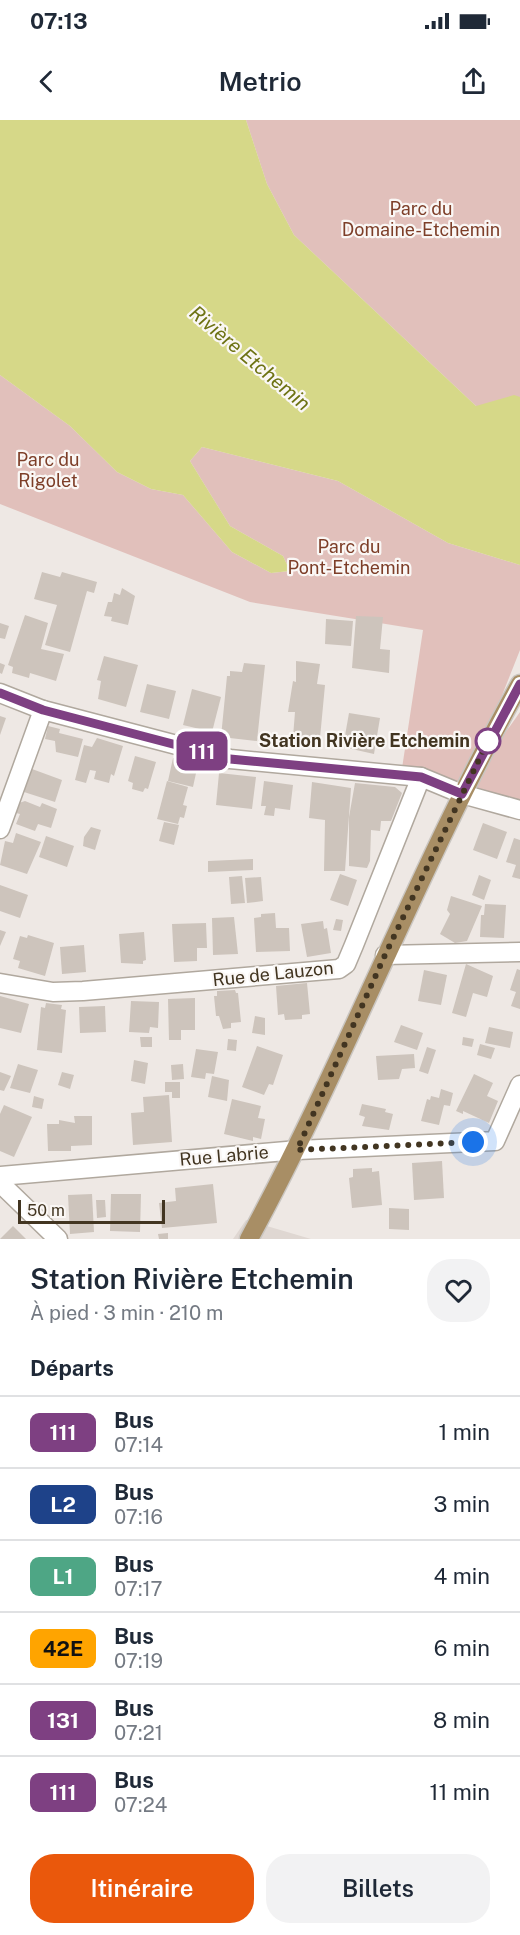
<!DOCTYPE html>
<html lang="fr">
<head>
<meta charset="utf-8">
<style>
  body { margin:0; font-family:"Public Sans",sans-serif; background:#f2f2f3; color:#1f2937; height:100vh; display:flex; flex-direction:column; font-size:22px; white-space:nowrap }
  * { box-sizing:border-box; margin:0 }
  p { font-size:20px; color:#747a83 }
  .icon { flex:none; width:33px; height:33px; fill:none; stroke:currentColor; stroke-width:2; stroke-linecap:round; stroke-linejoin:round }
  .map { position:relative; height:1119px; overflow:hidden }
  .panel { display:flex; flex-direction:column; background:#fff; flex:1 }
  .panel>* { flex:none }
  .badge { padding:0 12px; border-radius:9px; font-size:21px; line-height:39px }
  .scale { position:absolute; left:18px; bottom:15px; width:147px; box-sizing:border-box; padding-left:6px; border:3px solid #423521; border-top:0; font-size:16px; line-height:21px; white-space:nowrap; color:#423521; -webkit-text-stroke:4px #faf7f5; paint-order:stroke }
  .you { position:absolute; width:30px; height:30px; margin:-15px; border:4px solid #fff; border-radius:50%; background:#1a73e8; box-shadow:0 0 0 9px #1a73e833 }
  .map>.badge { position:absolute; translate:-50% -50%; box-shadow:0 0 0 3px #fff }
  h2 { padding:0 30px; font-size:22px; line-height:54px }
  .round { display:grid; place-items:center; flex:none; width:63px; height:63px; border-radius:24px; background:#f2f2f3 }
  .summary { display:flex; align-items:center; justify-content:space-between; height:102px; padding:0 30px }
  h1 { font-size:28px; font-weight:600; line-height:45px }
  .action { display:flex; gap:12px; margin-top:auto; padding:12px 30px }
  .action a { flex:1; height:69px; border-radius:24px; background:#ea580c; color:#fff; font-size:24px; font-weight:600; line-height:69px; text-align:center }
  .action a+a { background:#f2f2f3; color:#1f2937 }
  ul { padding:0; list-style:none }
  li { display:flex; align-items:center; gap:18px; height:72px; padding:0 30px; border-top:2px solid #e0e1e3 }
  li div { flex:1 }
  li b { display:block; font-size:22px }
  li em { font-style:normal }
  li .badge { min-width:66px; font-weight:700; text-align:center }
  .status { display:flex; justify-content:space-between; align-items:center; height:42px; padding:0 30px; background:#fff; direction:ltr }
  .status svg { height:16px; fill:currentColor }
  header { display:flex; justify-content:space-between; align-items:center; height:78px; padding:0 30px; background:#fff; font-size:27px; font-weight:600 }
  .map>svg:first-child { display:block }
</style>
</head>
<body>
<div class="status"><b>07:13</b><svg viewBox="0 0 49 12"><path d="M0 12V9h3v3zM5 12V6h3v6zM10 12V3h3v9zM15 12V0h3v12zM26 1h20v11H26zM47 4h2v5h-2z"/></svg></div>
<header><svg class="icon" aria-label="back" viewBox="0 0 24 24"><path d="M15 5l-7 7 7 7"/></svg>Metrio<svg class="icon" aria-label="share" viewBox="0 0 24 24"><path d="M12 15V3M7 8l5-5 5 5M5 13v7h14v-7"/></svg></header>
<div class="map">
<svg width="520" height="1119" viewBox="0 0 520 1119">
  <rect width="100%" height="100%" fill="#eee8e4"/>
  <polygon fill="#dfd7d2" points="246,1100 311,1119 233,1119"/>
  <g fill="#e1c0bb">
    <polygon points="246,0 520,0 520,297 476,286 294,115 267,64"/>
    <polygon points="0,255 70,306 117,352 151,369 183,375 232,432 271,453 290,451 283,436 230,406 190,341 202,327 338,361 448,423 520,445 520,530 464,671 520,592 520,690 401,655 423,510 250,482 0,384"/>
  </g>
  <polygon fill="#d6d888" points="0,0 246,0 267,64 294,115 476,286 514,275 520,277 520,445 448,423 338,361 202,327 190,341 230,406 283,436 290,451 271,453 232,432 183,375 151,369 117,352 70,306 0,255"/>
  <g fill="#cdc4bc">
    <polygon points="42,452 60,457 62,452 97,462 94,473 87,471 70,532 45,525 57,485 34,479"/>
    <polygon points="122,468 135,476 128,505 111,501 112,497 104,496 108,482 112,482 114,473 120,475"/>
    <polygon points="25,495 48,503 41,529 64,534 56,561 30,553 29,558 12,553 13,547 8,545"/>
    <polygon points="356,496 383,497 380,529 390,530 389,553 352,548"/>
    <polygon points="326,499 353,501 351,526 325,524"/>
    <polygon points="0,503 9,506 5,519 0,518"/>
    <polygon points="104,536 138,545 126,587 98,579 101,561 97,560"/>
    <polygon points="296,541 320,544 317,564 325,565 320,618 293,617 295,592 288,592 293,561 296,562"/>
    <polygon points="0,543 5,545 2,554 0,553"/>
    <polygon points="244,543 265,545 257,621 221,617 227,556 230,556 230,551 242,552"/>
    <polygon points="147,564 176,571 169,599 140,592"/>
    <polygon points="192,569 221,577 212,612 183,605"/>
    <polygon points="349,593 380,598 374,634 343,627"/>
    <polygon points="0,596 6,598 0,615"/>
    <polygon points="48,606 60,609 59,613 83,619 78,637 56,632 55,621 45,619"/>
    <polygon points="97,618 123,626 114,656 111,654 109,663 94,659 96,651 90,650 86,663 75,660 84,625 92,627"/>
    <polygon points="135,636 156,642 148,669 145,668 143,672 132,669 133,663 128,661"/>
    <polygon points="173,638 198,644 193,667 168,661"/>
    <polygon points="32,649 62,660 55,682 24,672"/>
    <polygon points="219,653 256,657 252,689 216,685"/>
    <polygon points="167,661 188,667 183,685 187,686 184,698 180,697 178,704 157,699"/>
    <polygon points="264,661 293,665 290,690 275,688 274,696 264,695 266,686 261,686"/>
    <polygon points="312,662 351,668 345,751 324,751 325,700 309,698"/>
    <polygon points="355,663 395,667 402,673 391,701 381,701 380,711 371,710 370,741 367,748 349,746 349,697"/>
    <polygon points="25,681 40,687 42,683 57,689 51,708 38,704 35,711 16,704 20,694 16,693 19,683"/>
    <polygon points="164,702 179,705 174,725 159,721"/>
    <polygon points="483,703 507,712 497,739 473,730"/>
    <polygon points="91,707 101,710 95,730 83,726 84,717"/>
    <polygon points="16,713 41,722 27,754 0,745 5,721 13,723"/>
    <polygon points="46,716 74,726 67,747 39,737"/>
    <polygon points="514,718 520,720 520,759 512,757 516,745 506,742"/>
    <polygon points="253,739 253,750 208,752 208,741"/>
    <polygon points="340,754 357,760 348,786 330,780"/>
    <polygon points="479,755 491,760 484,780 472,775"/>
    <polygon points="242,756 245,783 231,784 229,757"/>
    <polygon points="261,757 263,781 247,783 245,758"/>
    <polygon points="0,765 28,775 20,798 0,791"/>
    <polygon points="451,776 482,786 467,821 455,823 440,814 450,794 447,790"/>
    <polygon points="485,784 506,785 504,818 480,817 481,795 484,795"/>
    <polygon points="275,793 276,808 289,808 290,831 256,832 254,798 261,797 261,794"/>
    <polygon points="234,797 238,834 213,835 212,798"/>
    <polygon points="336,799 343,800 341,811 333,810"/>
    <polygon points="323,801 324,809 327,808 331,833 307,837 301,804"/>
    <polygon points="206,803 207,828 197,828 197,841 174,842 172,804"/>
    <polygon points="0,810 6,812 0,826"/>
    <polygon points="144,812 146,840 143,841 143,844 121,843 119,814"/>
    <polygon points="28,815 54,823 45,856 18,848 20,841 13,839 20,816 27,818"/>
    <polygon points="84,825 86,852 62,854 60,827"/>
    <polygon points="466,844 493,856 487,877 473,873 466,897 452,893"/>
    <polygon points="517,849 520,850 520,889 511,886 516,872 510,870"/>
    <polygon points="424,850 447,855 441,885 418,881"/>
    <polygon points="307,863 310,894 302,895 302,899 285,900 284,894 278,895 276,866"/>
    <polygon points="235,870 236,873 238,873 241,902 231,903 231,908 223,909 219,896 216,896 214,876 217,876 217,871"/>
    <polygon points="0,876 29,884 21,913 0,908"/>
    <polygon points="195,878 195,910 181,910 181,920 169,920 168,879"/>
    <polygon points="131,881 159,882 158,908 150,907 149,913 129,912"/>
    <polygon points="46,883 62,885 61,889 66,890 62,933 37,930 41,887 45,888"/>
    <polygon points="105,886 106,912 80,913 79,887"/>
    <polygon points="255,896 265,898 265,915 252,913"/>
    <polygon points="401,905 423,913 417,930 394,922"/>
    <polygon points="489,907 513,912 510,928 485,923"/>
    <polygon points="140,917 152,917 152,927 141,927"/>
    <polygon points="463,917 474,919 472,927 462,925"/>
    <polygon points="228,919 237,920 236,931 227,930"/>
    <polygon points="480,924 495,928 491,939 477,935"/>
    <polygon points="257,926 283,935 273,965 269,964 264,975 242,967"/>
    <polygon points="427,927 436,930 428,954 419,951"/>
    <polygon points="196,929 218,932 214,954 206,953 205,959 191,957"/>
    <polygon points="414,934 415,948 402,949 399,959 378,960 376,936"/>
    <polygon points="134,940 148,943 145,964 131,961"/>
    <polygon points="18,944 38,950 30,973 10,968"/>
    <polygon points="183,944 184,959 172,960 171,945"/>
    <polygon points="0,952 11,956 4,971 0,970"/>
    <polygon points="62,952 74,955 70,969 58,965"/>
    <polygon points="474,954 493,963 487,976 498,981 489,1003 463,991 463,994 456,991"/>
    <polygon points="212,956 229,960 227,981 208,977"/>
    <polygon points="165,962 180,962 180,978 172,978 172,972 165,972"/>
    <polygon points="441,969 453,973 450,986 444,985 439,1005 421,1001 427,979 430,980 431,976 439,978"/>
    <polygon points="169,975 172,1022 133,1025 131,993 144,992 143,977"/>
    <polygon points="34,976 44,979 42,989 32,987"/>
    <polygon points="232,979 261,986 258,998 265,999 261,1019 253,1017 253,1021 224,1014"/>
    <polygon points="362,984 386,989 385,992 393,994 389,1010 362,1006 365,997 359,995"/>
    <polygon points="4,985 32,997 14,1037 0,1031 0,994"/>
    <polygon points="74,996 92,996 92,1025 71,1026 71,1031 48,1031 47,1004 59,1004 59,1000 75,1003"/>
    <polygon points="442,1041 444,1078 414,1080 412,1043"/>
    <polygon points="372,1048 372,1052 379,1051 382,1085 352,1088 349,1058 353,1057 353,1049"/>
    <polygon points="213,1064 217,1103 162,1108 159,1083 176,1081 175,1068"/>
    <polygon points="92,1074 94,1112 70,1114 68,1075"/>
    <polygon points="111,1074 141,1074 140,1112 110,1111"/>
    <polygon points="96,1080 105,1080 106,1097 97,1098"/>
    <polygon points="389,1088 409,1089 409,1110 389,1109"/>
    <polygon points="13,1106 26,1119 0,1119"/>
    <polygon points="168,1113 168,1119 159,1119 158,1114"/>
  </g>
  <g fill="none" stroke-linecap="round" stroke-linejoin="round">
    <defs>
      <g id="minor">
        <polyline points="0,573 43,590 230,639 421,657 462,674 520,690"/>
        <polyline points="0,709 43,590"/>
        <polyline points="385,835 520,832"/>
        <polyline points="0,863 53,872 83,871 339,849 346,844 354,825 421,657"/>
        <polyline points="0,1056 298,1030 495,1021 520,965"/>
        <polyline points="0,1063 58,1119"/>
      </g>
      <path id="major" d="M249 1119C347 938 420 744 520 564"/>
    </defs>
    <use href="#minor" stroke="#b0a89e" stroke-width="21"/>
    <use href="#major" stroke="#cac6c1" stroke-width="21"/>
    <use href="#minor" stroke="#fff" stroke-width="18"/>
    <use href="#major" stroke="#a88e65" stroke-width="18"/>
  </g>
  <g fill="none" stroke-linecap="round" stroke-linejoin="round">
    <defs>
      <polyline id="line" points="0,573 43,590 230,639 421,657 462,674 520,564"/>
    </defs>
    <use href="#line" stroke="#fff" stroke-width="14"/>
    <use href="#line" stroke="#7e4082" stroke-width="9"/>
    <polyline stroke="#423521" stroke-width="6" stroke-dasharray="0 10.8" points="473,1022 297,1030 385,835 488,621"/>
  </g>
  <circle fill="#fff" stroke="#7e4082" stroke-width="3" cx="488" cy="621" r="12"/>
  <g text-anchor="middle" stroke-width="4.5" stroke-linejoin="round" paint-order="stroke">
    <g font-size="18" fill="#7d3e28" stroke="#faf7f5">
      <text x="421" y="95">Parc du<tspan x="421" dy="21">Domaine-Etchemin</tspan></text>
      <text x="48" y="346">Parc du<tspan x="48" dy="21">Rigolet</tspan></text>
      <text x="349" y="433">Parc du<tspan x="349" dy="21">Pont-Etchemin</tspan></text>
    </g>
    <g font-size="18" font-weight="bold" fill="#423521" stroke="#faf7f5" text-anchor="end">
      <text x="470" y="627">Station Rivière Etchemin</text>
    </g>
    <g font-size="18" fill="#423521" stroke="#faf7f5">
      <text transform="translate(273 854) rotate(-6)" y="6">Rue de Lauzon</text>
      <text transform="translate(224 1036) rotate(-5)" y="6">Rue Labrie</text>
    </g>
    <g font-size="20" font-style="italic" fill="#6e7314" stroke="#faf7f5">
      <text transform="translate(250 238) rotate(40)" y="7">Rivière Etchemin</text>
    </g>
  </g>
</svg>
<div class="scale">50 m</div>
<div class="you" style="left:473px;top:1022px"></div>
<b class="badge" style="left:202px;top:631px;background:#7e4082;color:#fff">111</b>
</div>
<section class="panel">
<div class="summary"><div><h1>Station Rivière Etchemin</h1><p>À pied · 3 min · 210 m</p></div><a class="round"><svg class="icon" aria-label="heart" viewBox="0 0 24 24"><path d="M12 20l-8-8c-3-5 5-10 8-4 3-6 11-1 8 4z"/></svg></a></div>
<h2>Départs</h2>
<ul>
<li><span class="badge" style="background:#7e4082;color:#fff">111</span><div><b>Bus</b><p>07:14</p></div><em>1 min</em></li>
<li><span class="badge" style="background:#1e4289;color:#fff">L2</span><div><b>Bus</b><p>07:16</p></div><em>3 min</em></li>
<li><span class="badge" style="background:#4ea685;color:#fff">L1</span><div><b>Bus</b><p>07:17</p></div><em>4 min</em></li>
<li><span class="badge" style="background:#ffa400;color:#111">42E</span><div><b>Bus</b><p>07:19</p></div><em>6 min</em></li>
<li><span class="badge" style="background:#7e4082;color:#fff">131</span><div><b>Bus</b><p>07:21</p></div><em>8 min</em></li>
<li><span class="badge" style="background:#7e4082;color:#fff">111</span><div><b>Bus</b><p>07:24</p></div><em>11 min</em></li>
</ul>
<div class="action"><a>Itinéraire</a><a>Billets</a></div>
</section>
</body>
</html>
